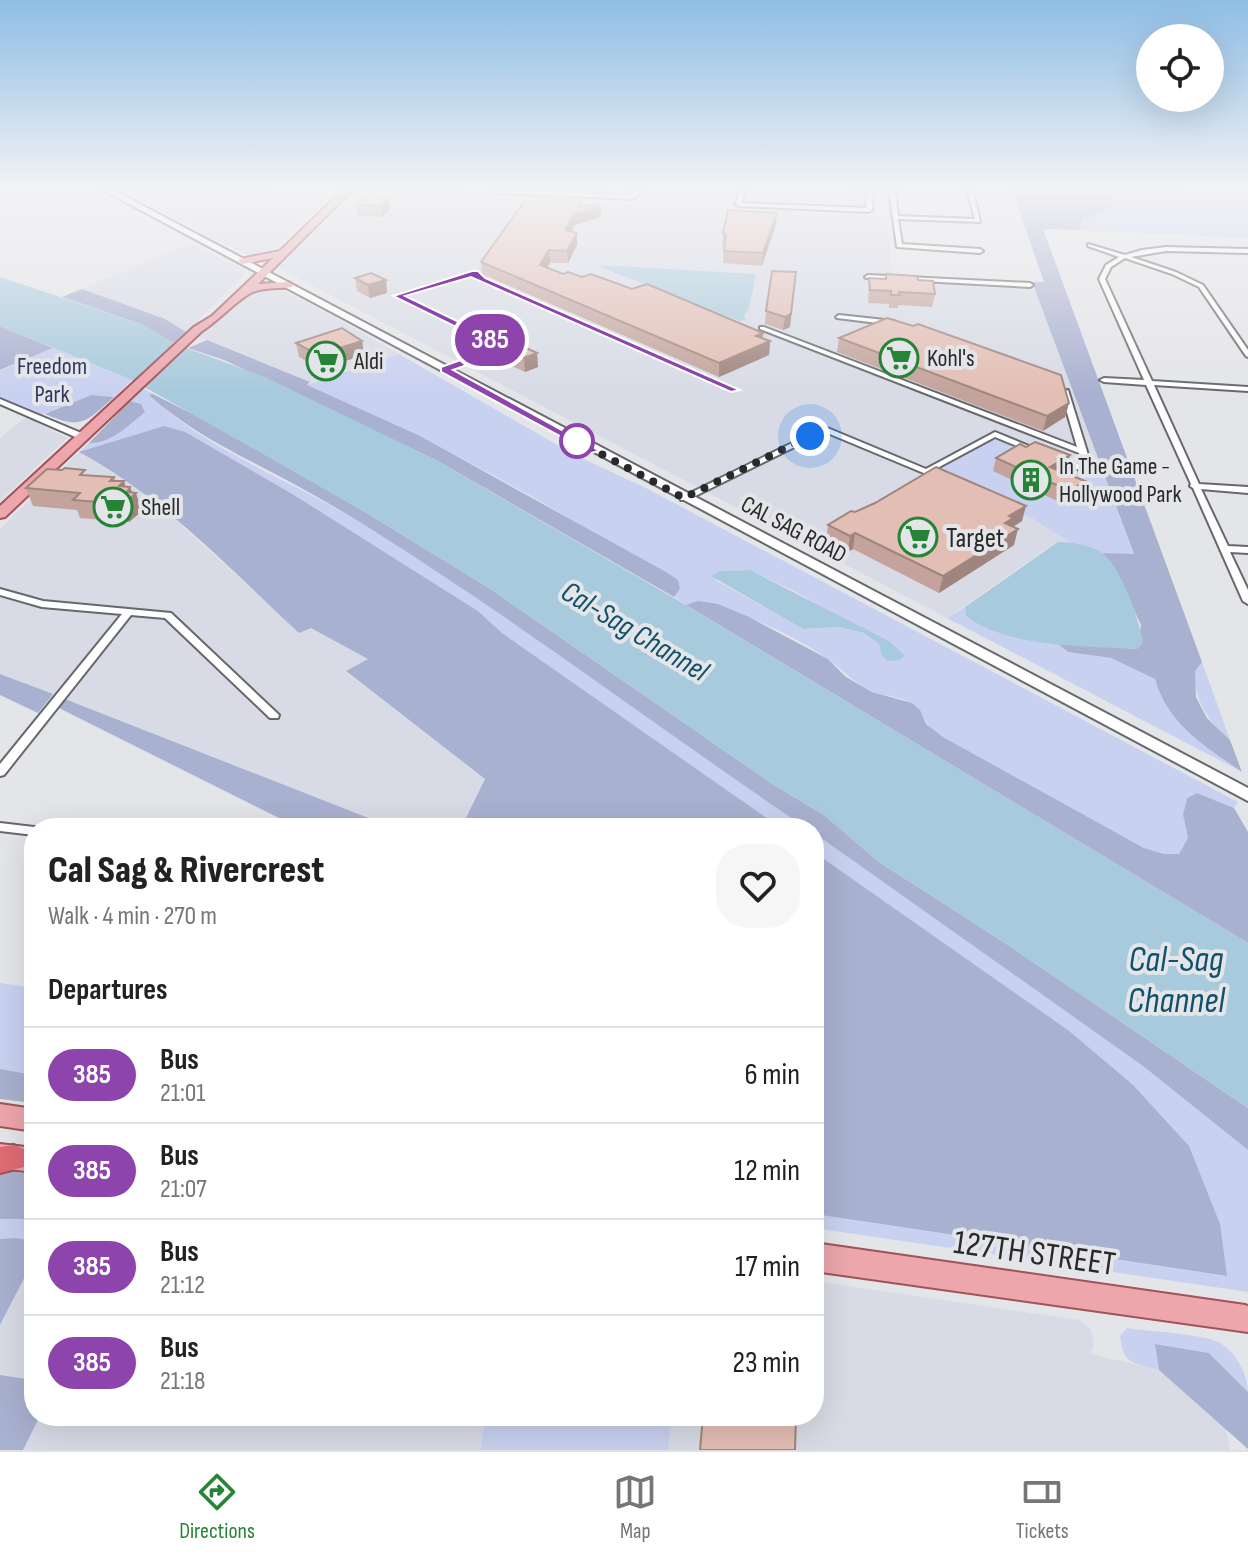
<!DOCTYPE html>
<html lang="en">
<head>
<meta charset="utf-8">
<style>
  body { margin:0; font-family:"Sofia Sans Condensed",sans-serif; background:#f6f6f6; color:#222; height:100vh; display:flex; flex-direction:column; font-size:30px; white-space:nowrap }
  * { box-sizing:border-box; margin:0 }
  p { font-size:26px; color:#767676 }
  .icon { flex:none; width:44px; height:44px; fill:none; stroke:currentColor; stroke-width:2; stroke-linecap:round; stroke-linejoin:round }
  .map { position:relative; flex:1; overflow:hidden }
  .drawer { position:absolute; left:24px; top:818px; width:800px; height:608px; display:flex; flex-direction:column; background:#fff; border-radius:32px; box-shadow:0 8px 32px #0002 }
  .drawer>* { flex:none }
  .badge { padding:0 16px; border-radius:26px; font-size:28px; line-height:52px }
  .controls { position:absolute; left:1136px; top:24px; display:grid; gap:16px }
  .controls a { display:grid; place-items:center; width:88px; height:88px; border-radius:50%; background:#fff; box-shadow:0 8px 32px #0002; font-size:40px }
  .you { position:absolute; width:40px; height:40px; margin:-20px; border:6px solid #fff; border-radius:50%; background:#1a73e8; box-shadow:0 0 0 12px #1a73e833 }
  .map>.badge { position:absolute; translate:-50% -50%; box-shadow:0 0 0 4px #fff }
  h2 { padding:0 24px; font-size:30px; line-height:72px }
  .round { display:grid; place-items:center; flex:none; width:84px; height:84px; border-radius:32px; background:#f6f6f6 }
  .summary { display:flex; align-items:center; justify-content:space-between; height:136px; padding:0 24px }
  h1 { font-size:38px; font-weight:800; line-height:60px }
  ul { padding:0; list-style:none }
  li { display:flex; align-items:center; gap:24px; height:96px; padding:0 24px; border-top:2px solid #e0e0e0 }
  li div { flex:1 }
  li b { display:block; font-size:30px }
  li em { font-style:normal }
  li .badge { min-width:88px; font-weight:700; text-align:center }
  .tabs { display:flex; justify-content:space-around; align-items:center; height:112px; border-top:2px solid #e0e0e0; background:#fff; font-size:22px; color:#767676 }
  .tabs a { display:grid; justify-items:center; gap:4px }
  .tabs .active { color:#258435 }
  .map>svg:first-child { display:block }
</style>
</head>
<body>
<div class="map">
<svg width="1248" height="1450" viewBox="0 0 1248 1450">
  <rect width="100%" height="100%" fill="#e4e5e8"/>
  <g fill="#d8dbe5">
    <polygon points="119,190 254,190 334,194 268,255 253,258"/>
    <polygon points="355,190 460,190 456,195 887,216 892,275 1032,282 1134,555 1102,553 1085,546 1045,550 947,618 279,268"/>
    <polygon points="190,244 248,271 186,332 165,319 82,289"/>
    <polygon points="278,287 339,320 399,354 310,382 198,337 252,290"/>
    <polygon points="26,417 67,438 0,501 0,438"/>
    <polygon points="79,452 127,480 170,515 299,632 311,628 369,659 346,672 485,779 461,828 394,828 66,699 59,708 45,704 52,695 0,674 0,529"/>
    <polygon points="34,1259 34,1380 0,1375 0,1325"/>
    <polygon points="814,1281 1079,1320 1091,1330 1094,1345 1090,1354 1159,1370 1226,1429 1230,1450 668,1450 672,1416 814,1416"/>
    <polygon points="40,1416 486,1416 480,1450 23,1450"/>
  </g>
  <g fill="#c9d1f0" fill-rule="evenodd">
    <polygon points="1104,190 1213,192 1220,195 1245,197 1248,200 1248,238 1080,230 1082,220 1113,207 1111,195"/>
    <polygon points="53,348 132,380 114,397 91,395 37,417 0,400 0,371"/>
    <path d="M399 354 575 455 644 487 1238 802 1234 808 1197 793 1187 798 1183 815 1188 838 1179 854H1164L1144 848 943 737C938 733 933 730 928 725 923 719 921 711 914 705 901 695 882 697 867 689 852 681 842 669 828 659 801 639 717 597 686 605L674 597 680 589C563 508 436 442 306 385ZM749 570 798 593 905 656 881 654 879 644 864 633 837 627 803 629 716 580 720 571Z"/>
    <path d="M144 389 153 394 150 395C202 448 302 486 367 526 518 621 659 729 806 828H781L502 633 478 611 294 495 246 469 79 452 89 443C111 444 129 425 145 412L141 404 130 401Z"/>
    <polygon points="995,434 1105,477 1134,555 1102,553 1069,542 1034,519 926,473"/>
    <path d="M965 607 966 616 996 632 1056 642 1068 652 1111 658 1155 679C1168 725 1206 747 1242 772L947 618Z"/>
    <path d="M1202 662 1230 740C1208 719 1194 703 1195 671Z"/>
    <polygon points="814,833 1143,1066 1248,1150 1248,1292 814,1228 814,1214 1226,1276 1068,1030 814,852"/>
    <polygon points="0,983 34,988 34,1075 0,1069"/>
    <polygon points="0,1219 34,1219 34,1241 0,1239"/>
    <path d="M1127 1328C1152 1332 1194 1333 1216 1341 1234 1348 1248 1374 1248 1392L1209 1353 1156 1344 1159 1370C1134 1363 1123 1365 1120 1336Z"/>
    <polygon points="486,1416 672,1416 668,1450 480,1450"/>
  </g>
  <g fill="#a9b1d0">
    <path d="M1012 190H1104L1111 195 1113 207 1082 220 1080 230 1043 229 1202 662 1195 671 1196 697 1207 718 1230 740 1242 772C1206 747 1168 725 1155 679L1111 658 1068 652 1056 642 1137 649 1141 625 1116 571 1102 553 1134 554 1032 282H1044Z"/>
    <polygon points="82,289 165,319 186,332 173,343 141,324 62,297"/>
    <polygon points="0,326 53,348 0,370"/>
    <polygon points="207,340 310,382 307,385 418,435 666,572 678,580 680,589 674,597 436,460 224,360 188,348"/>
    <path d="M153 394 212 424 365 512 489 588 774 785 824 815 879 862 1005 943 1248 1108V1150L1143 1066 814 833V828H806C664 732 527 628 382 536 348 514 313 494 277 475 233 452 186 429 149 395Z"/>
    <path d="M91 395 114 397C86 422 82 430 45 414Z"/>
    <path d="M130 401 141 404 145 412C129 425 111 444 89 443Z"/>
    <path d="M164 426 185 432 294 495 478 611 502 633 781 828H461L485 779 346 671 368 659 311 628 299 633C229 568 163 497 79 452Z"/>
    <polygon points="698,601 718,604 749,617 828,659 846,677 872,692 912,703 920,710 926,724 943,737 1144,848 1164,854 1179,854 1188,838 1183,815 1187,798 1197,793 1234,808 1248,832 1248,943 686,605"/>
    <polygon points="0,674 53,694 38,713 0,695"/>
    <polygon points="65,699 394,828 299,828 59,708"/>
    <polygon points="814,852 1068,1030 1133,1085 1189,1146 1220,1224 1227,1276 814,1214"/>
    <polygon points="0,1069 34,1075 34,1103 0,1099"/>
    <polygon points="0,1170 34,1174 34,1219 0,1219"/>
    <polygon points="15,1238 34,1241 34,1259 0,1325 0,1239"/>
    <polygon points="1155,1344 1209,1353 1248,1392 1248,1449 1159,1370"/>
    <polygon points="0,1375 34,1380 34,1416 40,1416 23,1450 0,1450"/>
  </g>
  <g fill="#a8cadd">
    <polygon points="602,265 753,274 756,275 749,308 744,316 746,319 740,321 600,267"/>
    <polygon points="0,277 141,324 173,343 265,377 436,460 686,605 1248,943 1248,1108 1005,943 879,862 824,815 774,785 489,588 365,512 132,380 0,326"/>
    <path d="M1058 542C1072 542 1089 545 1101 552 1120 564 1140 621 1143 643L1137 649C1085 646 1008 648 966 616L965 607Z"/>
    <polygon points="750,570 889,641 905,656 899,660 888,661 881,654 879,644 864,633 838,627 803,629 711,576 720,571"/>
  </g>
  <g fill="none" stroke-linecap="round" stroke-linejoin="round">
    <defs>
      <g id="street">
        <polygon points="492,190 632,195 634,190 640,190 634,199 494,193"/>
        <polygon points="739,190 745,190 742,203 866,208 867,193 857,190 873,192 872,210 869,212 739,206 736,204"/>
        <polygon points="889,190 895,190 898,216 975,219 967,190 973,190 980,222 898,219 902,244 980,249 983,251 980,253 897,247"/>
        <polygon points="1088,244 1125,255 1142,250 1166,247 1248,249 1248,253 1166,251 1131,257 1176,272 1203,285 1248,350 1248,357 1246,356 1199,287 1172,274 1125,258 1111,267 1105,279 1152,381 1248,387 1248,391 1154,385 1199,484 1248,487 1248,493 1201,489 1228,546 1248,547 1248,553 1230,552 1248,590 1248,604 1243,601 1193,488 1190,486 1191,484 1146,385 1104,382 1100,380 1104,378 1144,380 1099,279 1106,265 1119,257 1088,246"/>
        <polygon points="868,275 1030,283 1033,285 1030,287 866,278 865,277"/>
        <polygon points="839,315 894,321 897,323 894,325 837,318 836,317"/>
        <polygon points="760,327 764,327 1077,447 1061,392 1068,390 1093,471 1089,473 1086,473 1053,458 1057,456 1060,456 1083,466 1079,453 760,329"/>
        <polygon points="0,399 86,435 87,437 80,439 0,404"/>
        <polygon points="825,427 926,469 995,432 1041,451 1034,453 995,437 926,474 825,432 687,500 681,500 680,498"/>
        <polygon points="0,589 43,601 171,613 279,715 278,718 270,718 165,618 131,615 4,775 0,776 0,764 122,614 42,607 0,595"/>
        <polygon points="0,823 34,827 38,828 34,828 34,835 0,831"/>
      </g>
      <polygon id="secondary" points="103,190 113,190 1248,788 1248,801"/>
      <g id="primary">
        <path d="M343 190H352L258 284 288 282 293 285 292 287C278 289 266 287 253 292 240 297 217 322 202 331L5 517 0 518V506L194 327 212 316 273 258 243 264 238 261 240 259 280 251Z"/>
        <polygon points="0,1104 34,1109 34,1131 0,1126"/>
        <polygon points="0,1144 34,1148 34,1172 0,1168"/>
        <polygon points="814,1243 1245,1305 1248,1306 1248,1332 814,1271"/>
      </g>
      <polygon id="highway" points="14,1145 24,1149 28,1158 24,1167 0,1173 0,1147"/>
    </defs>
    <use href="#street" stroke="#67686b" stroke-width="4"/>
    <use href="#secondary" stroke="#67686b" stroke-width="4"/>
    <use href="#primary" stroke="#9f545a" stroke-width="4"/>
    <use href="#highway" stroke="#9f545a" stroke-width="4"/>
    <use href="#street" fill="#fff" fill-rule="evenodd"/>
    <use href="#secondary" fill="#fff" fill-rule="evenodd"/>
    <use href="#primary" fill="#eca6ac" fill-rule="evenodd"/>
    <use href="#highway" fill="#df6b74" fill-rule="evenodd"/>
  </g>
  <g fill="#c3a39b">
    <polygon points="365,196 390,209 382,217 358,216 357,205"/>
    <polygon points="582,197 582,205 601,217 574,225 571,231 577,245 568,263 550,263 547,268 770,341 769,355 719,377 482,274 481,262"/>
    <polygon points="776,224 762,266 723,263 724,246 722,245 723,233"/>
    <polygon points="796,272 790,327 783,330 765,324 766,311"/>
    <polygon points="886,274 918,280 935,294 932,307 898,305 898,308 889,308 889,304 868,303 869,278 885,278"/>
    <polygon points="355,278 386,280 387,293 370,298 357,291"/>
    <polygon points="839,338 1069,403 1065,417 1043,431 837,352"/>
    <polygon points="362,341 364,355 320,369 299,357 296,343"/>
    <polygon points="511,352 537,353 538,367 525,372 512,366"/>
    <polygon points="1026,447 1070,455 1066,468 1061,472 1085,481 1081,495 1066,505 993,471 996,458"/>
    <polygon points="87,475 114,477 116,481 126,487 130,487 142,511 129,522 80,518 77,510 33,506 26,488"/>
    <polygon points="855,512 1022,521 1013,527 1014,545 939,593 853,549 848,552 826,541 828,525"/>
  </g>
  <g fill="#9f857e">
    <polygon points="389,197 390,209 382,217 381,206"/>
    <polygon points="582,197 582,209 601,206 601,217 574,225 567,242 566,230 574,214 580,205"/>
    <polygon points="777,213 776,224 762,266 763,253"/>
    <polygon points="577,233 577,245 568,263 567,251"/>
    <polygon points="549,250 550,263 541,278 540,265"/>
    <polygon points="796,272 790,327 783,330 785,317"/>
    <polygon points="386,280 387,293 370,298 368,285"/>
    <polygon points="763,333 762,345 770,341 769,355 719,377 719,363 756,336"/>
    <polygon points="362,341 364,355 320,369 318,355"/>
    <polygon points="537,353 538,367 525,372 524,358"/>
    <polygon points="1069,403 1065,417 1043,431 1047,416"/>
    <polygon points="1070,455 1066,468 1047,481 1050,467"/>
    <polygon points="124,481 127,492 130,487 133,496 136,493 142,511 129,522 119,486"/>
    <polygon points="1085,481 1081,495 1066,505 1070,491"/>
    <polygon points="1026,506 1022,521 1011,528 1005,523 1009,516"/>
    <polygon points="1018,529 1014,545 939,593 943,576"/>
    <polygon points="855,533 853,549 848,552 850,536"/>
  </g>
  <g fill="#e3beb4" stroke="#9f857e" stroke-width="2">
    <polygon points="529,195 582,197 580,205 601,206 574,214 566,230 577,233 567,251 549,250 540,265 563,274 568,272 582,277 591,274 632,289 647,284 763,333 756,336 770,341 719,363 481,262"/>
    <polygon points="365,196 389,197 381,206 357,205"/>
    <polygon points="728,210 777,213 763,253 724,251 726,234 723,233"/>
    <polygon points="772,271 796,272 791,314 785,317 766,311"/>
    <polygon points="371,273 386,280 368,285 355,278"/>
    <polygon points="886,274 917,276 918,280 933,281 935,294 899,292 900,295 891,295 891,291 870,290 869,278 886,279"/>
    <polygon points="887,318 913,326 918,324 1061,375 1069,403 1047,416 839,338"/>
    <polygon points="342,328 362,341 318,355 296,343"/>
    <polygon points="524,347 537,353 524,358 511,352"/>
    <polygon points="1035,442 1070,455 1050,467 1085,481 1070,491 996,458 1020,444 1026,447"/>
    <polygon points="936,467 1026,506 1009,516 1013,518 1005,523 1018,529 943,576 855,533 850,536 828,525 851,511 855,512 875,503"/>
    <polygon points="65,468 85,470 80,475 114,477 110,481 124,481 119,486 130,487 127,492 136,493 124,504 73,500 80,493 26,488 47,469 62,470"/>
    <polygon points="703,1416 796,1416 795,1450 700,1450"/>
  </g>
  <linearGradient id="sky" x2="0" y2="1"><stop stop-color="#8ebde4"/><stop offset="0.48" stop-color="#f3f3f5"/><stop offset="1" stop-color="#f3f3f5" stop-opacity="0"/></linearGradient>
  <rect width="1248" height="393" fill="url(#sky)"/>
  <polygon fill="#8e44ad" stroke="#fff" stroke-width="2" points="472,271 478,271 485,278 740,390 731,392 471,277 405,296 509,346 509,350 453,370 600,451 591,453 441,372 441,367 497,347 393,296"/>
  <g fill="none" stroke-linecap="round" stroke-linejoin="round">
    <polyline stroke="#29292a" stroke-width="8" stroke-dasharray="0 14.4" points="577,441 684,498 810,436"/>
  </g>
  <defs>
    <symbol id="supermarket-ring" viewBox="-11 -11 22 22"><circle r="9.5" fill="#e4e5e8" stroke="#258435" stroke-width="1.5"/><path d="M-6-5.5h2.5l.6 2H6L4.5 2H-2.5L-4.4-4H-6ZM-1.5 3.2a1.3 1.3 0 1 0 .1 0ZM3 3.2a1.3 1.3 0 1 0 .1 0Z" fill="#258435"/></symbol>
    <symbol id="building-ring" viewBox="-11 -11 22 22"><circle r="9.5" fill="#e4e5e8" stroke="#258435" stroke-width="1.5"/><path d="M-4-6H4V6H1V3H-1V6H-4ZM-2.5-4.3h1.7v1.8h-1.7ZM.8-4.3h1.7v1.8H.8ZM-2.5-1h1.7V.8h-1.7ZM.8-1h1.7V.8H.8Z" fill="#258435"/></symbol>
  </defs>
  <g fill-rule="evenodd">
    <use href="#supermarket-ring" x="877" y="336" width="44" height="44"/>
    <use href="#supermarket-ring" x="304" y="339" width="44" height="44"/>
    <use href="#building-ring" x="1009" y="458" width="44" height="44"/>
    <use href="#supermarket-ring" x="91" y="485" width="44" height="44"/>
    <use href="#supermarket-ring" x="896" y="515" width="44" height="44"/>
  </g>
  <circle fill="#fff" stroke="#8e44ad" stroke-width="4" cx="577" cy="441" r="16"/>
  <g text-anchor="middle" stroke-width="8" stroke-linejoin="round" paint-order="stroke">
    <g font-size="24" fill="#29292a" stroke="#e4e5e8" text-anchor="start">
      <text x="927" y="366">Kohl's</text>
      <text x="354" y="369">Aldi</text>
      <text x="1059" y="474">In The Game -<tspan x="1059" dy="28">Hollywood Park</tspan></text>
      <text x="141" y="515">Shell</text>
    </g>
    <g font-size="24" fill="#2f3761" stroke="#e4e5e8">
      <text x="52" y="374">Freedom<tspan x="52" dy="28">Park</tspan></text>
    </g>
    <g font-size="24" fill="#29292a" stroke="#e4e5e8">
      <text transform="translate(794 529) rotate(28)" y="8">CAL SAG ROAD</text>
    </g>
    <g font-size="28" fill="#29292a" stroke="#e4e5e8" text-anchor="start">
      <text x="946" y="547">Target</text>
    </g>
    <g font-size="30" font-style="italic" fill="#11516b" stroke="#e4e5e8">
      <text transform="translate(635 631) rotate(31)" y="10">Cal-Sag Channel</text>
    </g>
    <g font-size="34" fill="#29292a" stroke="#e4e5e8">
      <text transform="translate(1035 1252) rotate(8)" y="12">127TH STREET</text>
    </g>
    <g font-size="36" font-style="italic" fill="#11516b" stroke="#e4e5e8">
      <text x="1176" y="971">Cal-Sag<tspan x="1176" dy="41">Channel</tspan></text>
    </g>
  </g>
</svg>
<div class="controls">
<a><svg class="icon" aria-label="locate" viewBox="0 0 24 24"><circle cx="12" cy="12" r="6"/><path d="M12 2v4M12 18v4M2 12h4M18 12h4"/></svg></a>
</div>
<div class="you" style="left:810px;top:436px"></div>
<b class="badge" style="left:490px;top:340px;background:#8e44ad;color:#fff">385</b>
<section class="drawer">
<div class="summary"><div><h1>Cal Sag &amp; Rivercrest</h1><p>Walk · 4 min · 270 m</p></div><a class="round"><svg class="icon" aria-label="heart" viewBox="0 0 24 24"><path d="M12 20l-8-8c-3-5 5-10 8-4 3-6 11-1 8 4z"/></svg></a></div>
<h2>Departures</h2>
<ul>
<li><span class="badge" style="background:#8e44ad;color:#fff">385</span><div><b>Bus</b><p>21:01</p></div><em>6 min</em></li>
<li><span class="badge" style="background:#8e44ad;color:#fff">385</span><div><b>Bus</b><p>21:07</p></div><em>12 min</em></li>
<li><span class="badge" style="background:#8e44ad;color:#fff">385</span><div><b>Bus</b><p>21:12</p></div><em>17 min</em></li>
<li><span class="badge" style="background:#8e44ad;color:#fff">385</span><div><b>Bus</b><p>21:18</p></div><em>23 min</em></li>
</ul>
</section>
</div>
<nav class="tabs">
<a class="active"><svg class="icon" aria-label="directions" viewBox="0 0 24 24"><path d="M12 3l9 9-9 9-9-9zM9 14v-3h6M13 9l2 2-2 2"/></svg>Directions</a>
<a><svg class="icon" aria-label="map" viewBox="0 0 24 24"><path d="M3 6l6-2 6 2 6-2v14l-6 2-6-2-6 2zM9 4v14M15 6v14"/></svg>Map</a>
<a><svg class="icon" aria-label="tickets" viewBox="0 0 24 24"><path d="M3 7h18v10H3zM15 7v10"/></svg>Tickets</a>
</nav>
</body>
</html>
